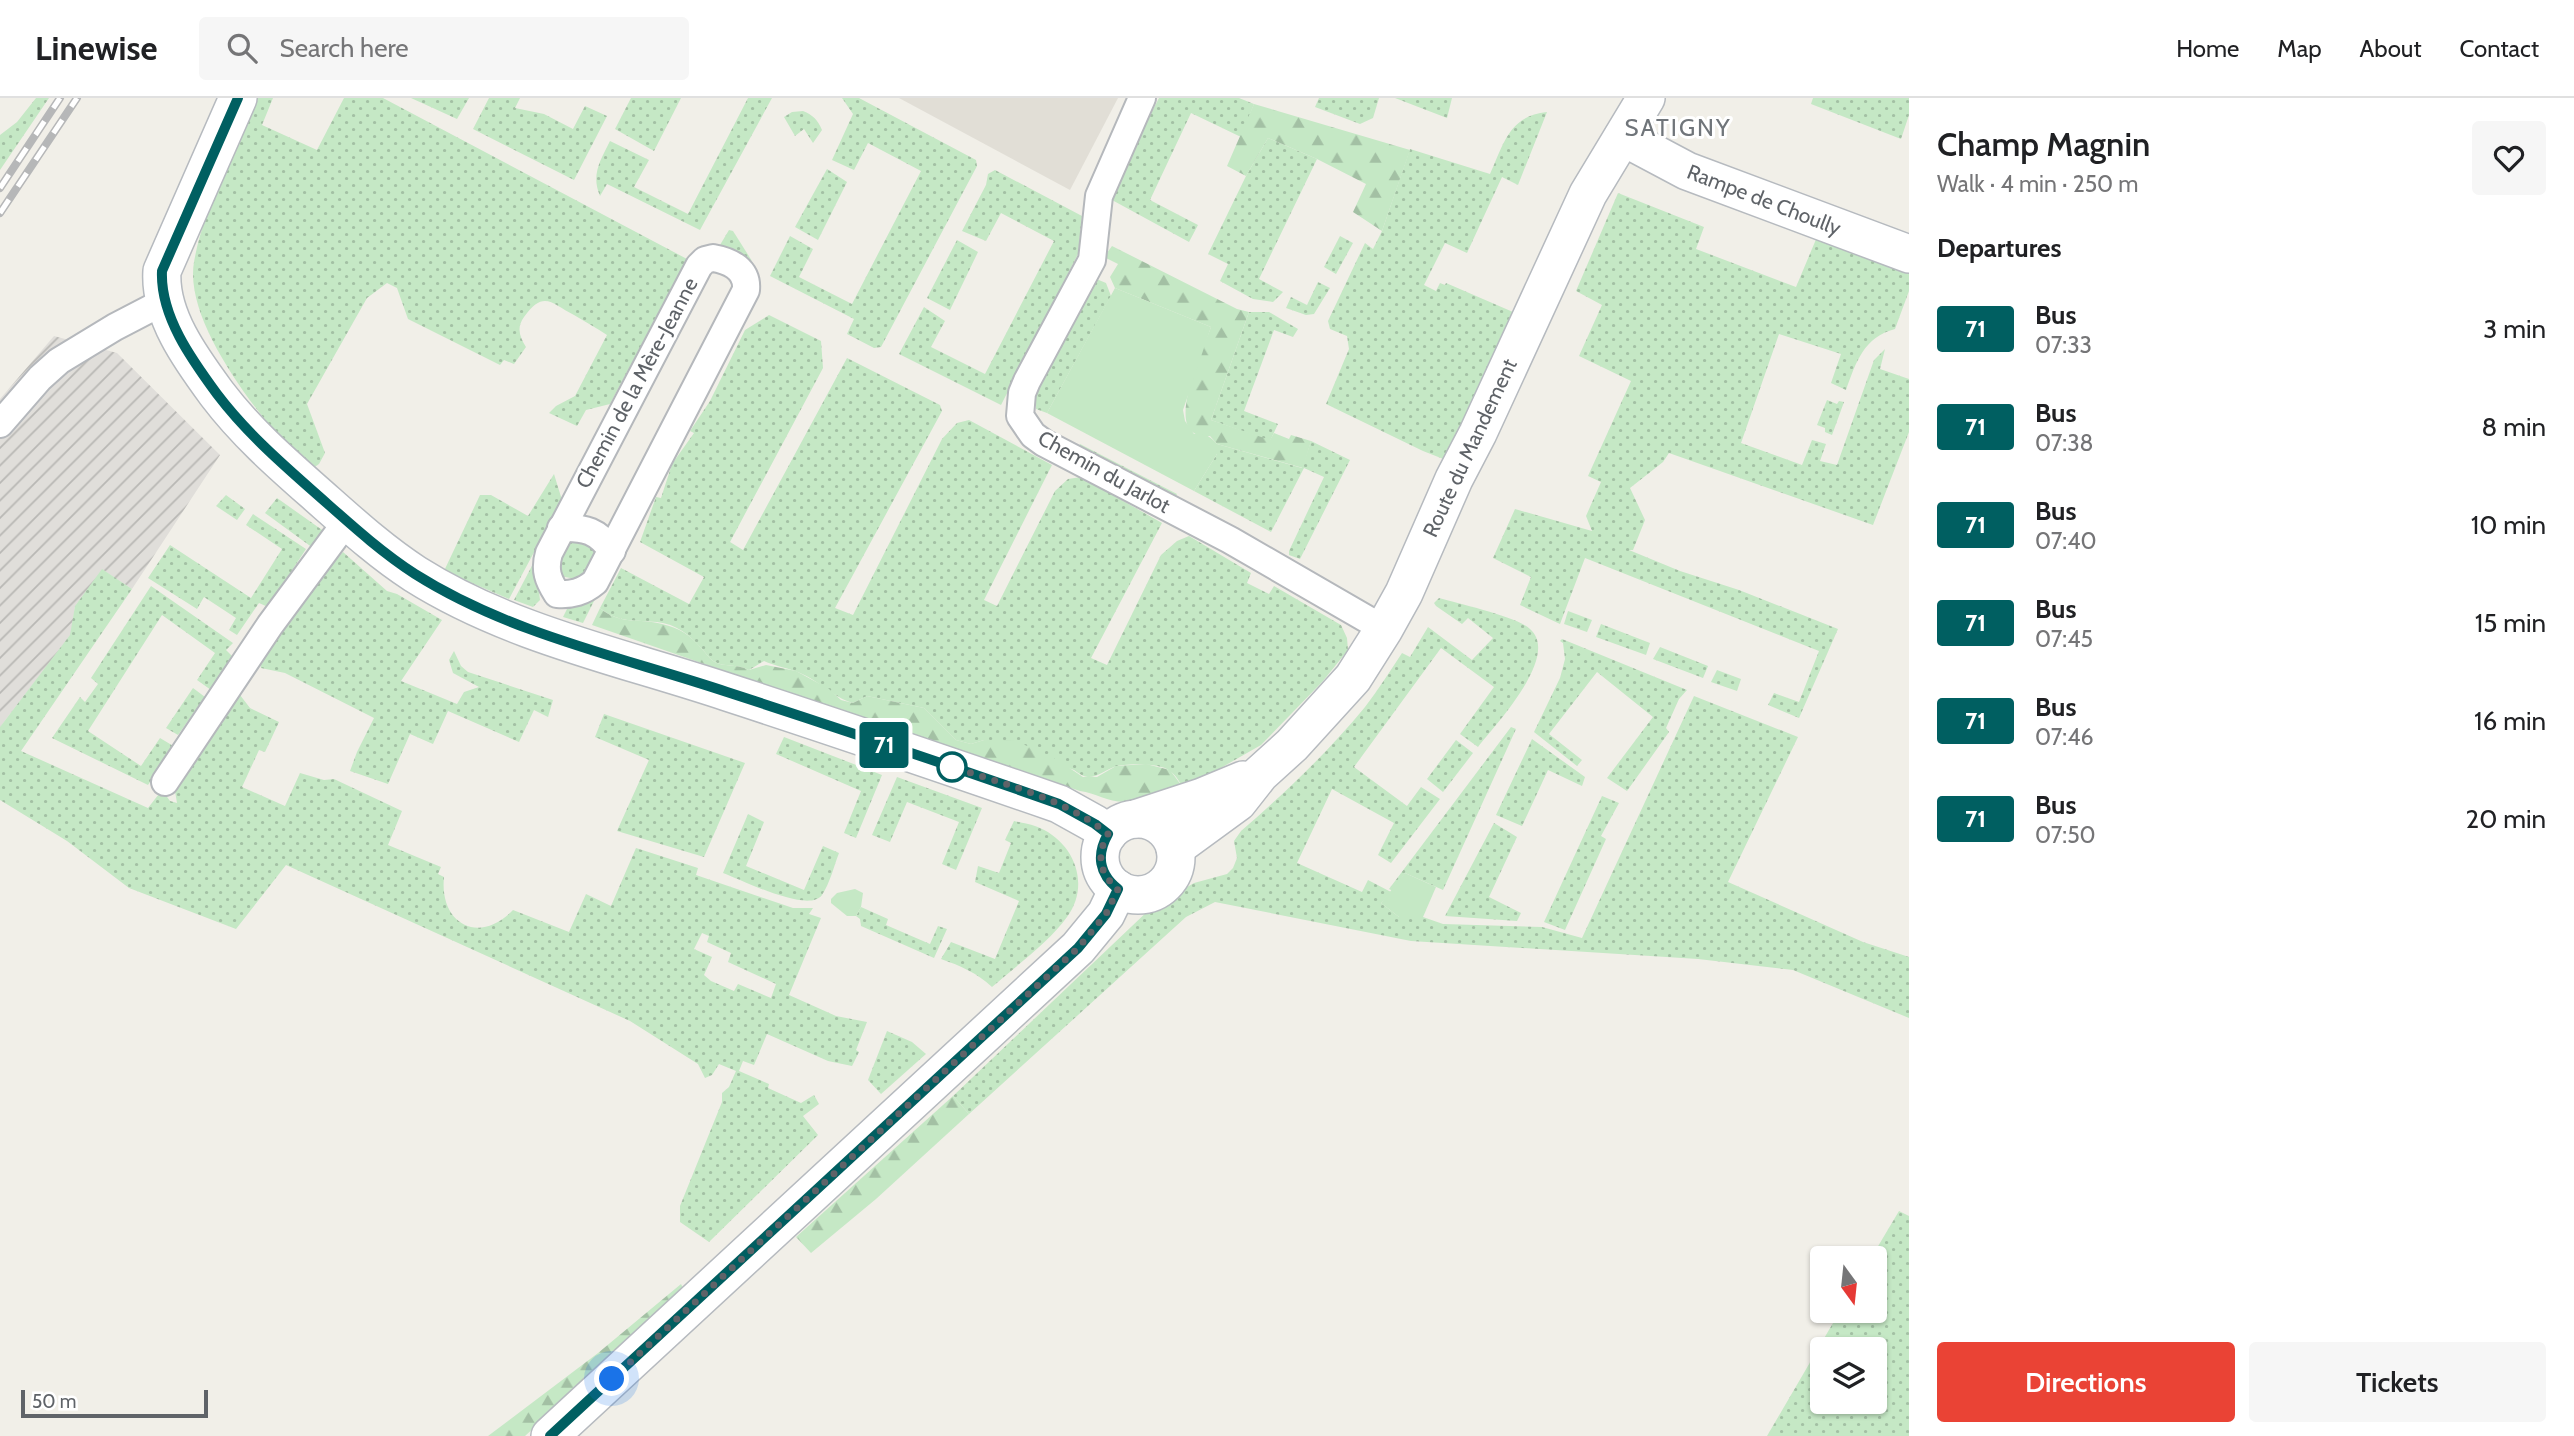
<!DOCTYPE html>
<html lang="en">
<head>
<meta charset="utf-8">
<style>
  body { margin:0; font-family:Cabin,sans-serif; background:#f6f6f6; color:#202124; height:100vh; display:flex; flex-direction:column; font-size:26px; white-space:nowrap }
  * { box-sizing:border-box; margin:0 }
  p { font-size:23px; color:#757577 }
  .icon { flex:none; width:38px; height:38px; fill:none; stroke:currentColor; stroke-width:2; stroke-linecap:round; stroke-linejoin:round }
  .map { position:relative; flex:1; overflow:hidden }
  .side { display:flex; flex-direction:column; background:#fff; width:665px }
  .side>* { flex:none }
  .badge { padding:0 14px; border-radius:5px; font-size:24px; line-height:46px }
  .needle { width:46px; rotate:165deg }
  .tools { position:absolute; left:1810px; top:1148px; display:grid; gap:14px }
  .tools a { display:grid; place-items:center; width:77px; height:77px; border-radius:7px; background:#fff; box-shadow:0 2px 5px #0004; font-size:35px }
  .scale { position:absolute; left:21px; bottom:18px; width:187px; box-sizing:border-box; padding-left:7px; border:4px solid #5f6368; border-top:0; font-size:19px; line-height:24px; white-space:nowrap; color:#5f6368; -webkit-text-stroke:5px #fff; paint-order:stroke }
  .you { position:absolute; width:35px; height:35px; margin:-18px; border:5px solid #fff; border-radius:50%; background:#1a73e8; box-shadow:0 0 0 10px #1a73e833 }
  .map>.badge { position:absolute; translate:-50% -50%; box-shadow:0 0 0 4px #fff }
  h2 { padding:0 28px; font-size:26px; line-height:63px }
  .round { display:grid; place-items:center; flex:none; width:74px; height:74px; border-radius:7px; background:#f6f6f6 }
  .summary { display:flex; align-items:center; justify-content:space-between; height:119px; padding:0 28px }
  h1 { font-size:33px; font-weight:600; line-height:52px }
  .primary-button { display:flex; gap:14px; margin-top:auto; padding:14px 28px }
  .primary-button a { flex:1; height:80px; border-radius:7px; background:#ea4335; color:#fff; font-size:28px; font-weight:600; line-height:80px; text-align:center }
  .primary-button a+a { background:#f6f6f6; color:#202124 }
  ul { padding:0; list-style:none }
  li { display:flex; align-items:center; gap:21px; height:98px; padding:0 28px }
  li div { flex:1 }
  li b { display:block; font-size:26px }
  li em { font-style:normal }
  li .badge { min-width:77px; font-weight:700; text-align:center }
  header { display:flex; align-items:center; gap:42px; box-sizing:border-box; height:98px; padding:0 35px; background:#fff; border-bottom:2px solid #e0e0e0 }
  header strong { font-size:33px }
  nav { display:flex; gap:38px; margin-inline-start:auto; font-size:24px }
  .search { width:490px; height:63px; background:#f6f6f6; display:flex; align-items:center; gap:18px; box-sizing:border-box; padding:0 24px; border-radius:7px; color:#757577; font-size:26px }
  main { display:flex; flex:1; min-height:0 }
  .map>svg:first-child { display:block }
</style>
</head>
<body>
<header>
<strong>Linewise</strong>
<div class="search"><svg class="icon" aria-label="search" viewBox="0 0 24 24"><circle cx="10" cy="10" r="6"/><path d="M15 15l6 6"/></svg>Search here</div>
<nav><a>Home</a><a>Map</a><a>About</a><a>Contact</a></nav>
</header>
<main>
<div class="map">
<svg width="1909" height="1338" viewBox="0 0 1909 1338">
  <defs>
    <pattern id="industrial-furrows" width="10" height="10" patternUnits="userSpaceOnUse" patternTransform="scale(1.75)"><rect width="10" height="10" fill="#e0deda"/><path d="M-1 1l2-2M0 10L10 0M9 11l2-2" fill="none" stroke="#b9b8b5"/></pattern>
    <pattern id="grass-dots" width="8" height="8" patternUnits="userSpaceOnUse" patternTransform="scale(1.75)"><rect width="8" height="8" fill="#c5e8c5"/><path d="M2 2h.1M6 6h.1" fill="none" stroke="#a3c0a4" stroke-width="1.8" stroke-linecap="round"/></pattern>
    <pattern id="forest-firs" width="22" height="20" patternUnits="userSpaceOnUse" patternTransform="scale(1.75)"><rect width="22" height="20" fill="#c5e8c5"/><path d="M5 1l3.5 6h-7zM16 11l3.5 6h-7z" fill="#a3c0a4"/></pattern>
  </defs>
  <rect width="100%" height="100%" fill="#f1efe8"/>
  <polygon fill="url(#industrial-furrows)" points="54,238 117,255 220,357 132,491 103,472 75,508 71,537 0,629 0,301"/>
  <polygon fill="#e1ded6" points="899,0 1118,0 1070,92"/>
  <g fill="url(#grass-dots)" fill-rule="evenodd">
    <polygon points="36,0 49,0 0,72 0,37 17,24"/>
    <path d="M257 0H273L262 27 317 52 344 0H383L687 161 610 306 586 312 577 328 549 315 556 308 575 298 607 237C597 230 585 224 574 217 552 206 544 191 524 219 516 230 520 239 526 249L514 266 504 262 500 267 408 221 397 190 387 185 367 200 307 306 325 355 319 366 309 373C268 329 183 228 194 164 204 107 236 54 257 0Z"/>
    <polygon points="411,0 469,0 457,21"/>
    <polygon points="489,0 520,0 515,10 544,16 573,31 585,8 607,18 574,82 473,31"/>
    <polygon points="631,0 681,0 654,53 615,31"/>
    <path d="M748 0H772L700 132 607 86 600 98C591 77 600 63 610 43L649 62 634 89 688 116Z"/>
    <polygon points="842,0 859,0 976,62 977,68 881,249 874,250 847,236 854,221 770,178 790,138 813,151 799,179 852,206 921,73 868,45 854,72 832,62 853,16"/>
    <polygon points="1159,0 1239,0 1254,6 1241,39 1191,15 1150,102 1198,127 1189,144 1112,102 1109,97"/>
    <polygon points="1319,0 1379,0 1373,20 1360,26 1315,9"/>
    <polygon points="1395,0 1452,0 1447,20"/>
    <polygon points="1813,0 1909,0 1909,17 1901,41 1811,6"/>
    <path d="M803 13C813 17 818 22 822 32L813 45 804 31 795 38 784 19 792 14Z"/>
    <path d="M1547 14 1518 87 1502 79 1467 155 1445 145 1424 187 1436 193 1440 185 1445 187 1446 185 1513 214 1451 364 1423 353 1326 306 1349 251 1347 238 1330 231 1328 223 1365 145 1373 151 1382 133 1410 51 1490 76C1504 45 1509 18 1547 14Z"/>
    <polygon points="1268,40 1317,61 1259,181 1283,194 1273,204 1253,201 1220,183 1228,166 1208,156 1246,78"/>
    <polygon points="827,71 847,84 818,142 795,129"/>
    <polygon points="995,72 1082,118 1078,156 1001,307 899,256 924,209 945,223 931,249 985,276 1054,143 1001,115 986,143 962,133 986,87 988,76"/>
    <path d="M1618 95 1704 129 1696 151 1796 189 1817 139 1909 175V193L1895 231C1864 239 1856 264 1846 292L1831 285 1841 256 1779 236 1741 345 1802 367 1812 342 1826 346 1820 363 1837 367 1874 262 1885 251 1880 271 1909 281V334L1873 427 1669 355 1663 364 1630 390 1645 422 1633 452H1629L1680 473 1739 492 1838 531 1799 620 1768 607 1774 595 1799 604 1819 553 1585 460 1560 526 1520 507 1531 479 1493 460 1515 411 1592 433 1586 418 1601 384 1588 378 1631 283 1579 258 1602 207 1576 193Z"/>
    <polygon points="729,132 733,133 752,163 720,147"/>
    <polygon points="1340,138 1353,145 1336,176 1324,169"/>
    <polygon points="957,142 978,154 950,212 927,200"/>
    <polygon points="1094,180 1106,185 1111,198 1047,315 1036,311 1036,290"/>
    <polygon points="1318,184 1330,190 1314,216 1306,217 1286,210 1291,199 1307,207"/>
    <polygon points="1249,214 1269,214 1298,231 1293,239 1274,232 1244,313 1278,326 1270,343 1211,322"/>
    <path d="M769 217 821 243 823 270 730 444 743 452 847 260 940 307 942 313 835 510 853 517 942 341 957 325 969 322 1052 367 984 502 997 508 1055 393 1068 381 1081 379 1162 425 1091 560 1107 567 1161 457 1177 443 1189 438 1251 475 1247 485 1269 496 1274 488 1341 527 1347 540 1348 552 1323 583 1261 647 1184 691C1180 685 1176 677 1170 673 1160 665 1126 665 1114 669 1096 676 1092 686 1074 672L984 642 971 646 956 642 924 610 867 598 853 605C832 599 816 580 795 573 784 569 775 568 764 563L749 572C736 565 724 570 713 563 709 560 706 555 702 551 690 537 676 526 657 524 637 522 617 525 600 510L621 470 689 506 704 479 640 444 656 399 661 400 672 366 694 335 690 333 710 303 745 232Z"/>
    <polygon points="1827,302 1837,306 1839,303 1844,304 1832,337 1825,334 1825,330 1817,327"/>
    <polygon points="1311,343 1350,362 1300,461 1289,457 1289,453 1324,379 1304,370 1271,434 1194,393 1217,356 1217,346 1302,370"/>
    <polygon points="1080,346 1177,396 1173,403 1078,352"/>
    <polygon points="554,376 562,402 509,501 444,473 480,397 491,397 528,418"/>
    <polygon points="226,397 245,411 237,422 216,408"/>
    <polygon points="277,400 325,434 313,450 265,415"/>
    <polygon points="253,416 306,451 268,509 259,505 237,537 229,532 236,520 204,499 197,511 148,480 170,447 251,500 282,451 246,427"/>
    <polygon points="572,439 597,452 597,462 581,482 565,479 558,473 559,454"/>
    <polygon points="343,454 387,493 397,496 442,522 401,583 457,606 464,594 479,589 453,575 449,562 454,553 461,568 468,574 553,602 548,619 534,612 519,644 448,613 433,646 410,636 388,686 350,673 357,654 374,620 285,575 261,570 259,559 298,503"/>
    <polygon points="535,462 540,502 533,509 514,502"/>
    <path d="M102 471 132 491 21 653 148 710 162 692 170 703 177 705 173 681 232 594 240 597 250 610 279 624 265 654 259 652 242 689 285 708 300 675 324 682 334 681 402 713 388 747 441 769 438 776 444 779C439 827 480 847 513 812L569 834 586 796 611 808 636 750 698 770 696 777 793 810H813L809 816 821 820 789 897 836 918 867 924 856 952 859 954 852 968 828 963 767 936 754 967 743 963 739 973 769 986 768 990 801 1005 814 997 819 1006 803 1018 818 1037 709 1144 680 1124V1108L722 1004V995L729 989 736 973 719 966 712 977 705 980 698 966 630 923 286 767 236 831 129 790 67 743 0 702V629L70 537 75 508ZM702 835 709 838 707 844 731 855 728 864 776 886 771 900 738 886 734 893 711 883 704 877 712 859 694 851Z"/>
    <polygon points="151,488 233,545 226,552 234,560 211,592 197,582 215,555 162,517 88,633 141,668 160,640 175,649 148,687 52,640 80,599 85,604 98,586 91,580"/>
    <polygon points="598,495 583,525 563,519 568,509"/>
    <path d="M1439 500C1459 506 1516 518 1530 531 1561 558 1495 627 1478 649L1460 636 1494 589 1441 550 1354 669 1407 708 1421 689 1440 701 1391 765 1378 757 1394 725 1332 691 1297 765 1362 794 1368 782 1391 794 1381 805 1399 819H1423L1443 826 1542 829 1582 840 1694 598 1798 639 1728 784 1863 844 1909 859V920L1793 872 1698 861 1411 843 1215 804 1186 819 969 1016 953 998 1151 810 1194 785 1227 776 1233 770 1237 760 1234 743 1241 733C1285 695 1328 654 1365 609 1378 592 1390 573 1402 555L1410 559 1428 529 1472 562 1493 540 1468 520 1462 526 1436 508 1434 505Z"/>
    <polygon points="1568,513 1592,522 1587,534 1564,526"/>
    <polygon points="1601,526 1650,545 1646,557 1596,539"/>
    <polygon points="1562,541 1687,592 1679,601 1666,630 1669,634 1627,693 1607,680 1653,619 1597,574 1549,636 1582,662 1577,668 1534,634 1560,580 1565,561 1563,545 1560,543"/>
    <polygon points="1660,549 1708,568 1703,580 1653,561"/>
    <polygon points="1717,572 1741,581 1737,593 1711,584"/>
    <polygon points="193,590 205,599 178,637 166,630"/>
    <polygon points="604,616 745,665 704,759 617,733 649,662 595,639"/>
    <polygon points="1511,629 1516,631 1443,792 1405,775 1393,793 1389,791"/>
    <polygon points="784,639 882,677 856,740 844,735 861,693 776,656"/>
    <polygon points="1532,641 1585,679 1582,688 1548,672 1522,728 1496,717"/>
    <polygon points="1456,642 1473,655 1443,694 1427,681"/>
    <polygon points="897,679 982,710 956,772 942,766 959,724 907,704 890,744 872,737"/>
    <polygon points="1602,698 1619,705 1601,738 1606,741 1565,832 1544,824"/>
    <path d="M748 716 764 724 746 768 804 792 823 748 839 755C834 768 830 785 822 797 809 816 742 782 723 775Z"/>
    <path d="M1014 723C1022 725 1032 726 1040 730 1074 745 1091 786 1067 819 1050 843 1015 869 992 889 977 875 961 868 941 861L951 844 995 861 1019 803 975 784 978 768 999 775 1011 745 1005 742Z"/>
    <polygon points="1494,725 1517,739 1489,799 1521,815 1517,823 1445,818"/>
    <polygon points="861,809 888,821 886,827 930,846 938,828 947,831 934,860 861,828 860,821 856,818"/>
    <polygon points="887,933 912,944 926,956 881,996 868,982"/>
    <path d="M1899 1113 1909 1118V1338H1767L1840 1213H1874V1160H1871ZM1822 1251H1874V1304H1822Z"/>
  </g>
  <g fill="url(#forest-firs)">
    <polygon points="1254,6 1410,52 1382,133 1353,114 1366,86 1317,61 1268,40 1246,78 1227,68"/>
    <path d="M1112 148 1237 211 1249 214 1211 322 1270 342 1274 335 1289 341 1291 337 1311 343 1303 370 1217 346 1210 338C1205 338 1198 338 1194 335 1170 322 1204 249 1211 229L1115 190 1110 179 1118 166 1104 159Z"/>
    <path d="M600 510C619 527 639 520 662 526 680 530 690 537 702 551 706 555 709 560 713 563 724 570 736 565 749 572L766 567 796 573 829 591 841 602 853 605 867 598 924 610 956 642 971 646 984 642 1016 643 1056 661 1083 679H1097L1116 668 1146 666 1170 672 1184 691C1165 696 1143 705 1124 704 1108 704 1095 695 1080 693L903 635 592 527Z"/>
    <polygon points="953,998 969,1016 876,1101 811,1155 796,1139"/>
    <polygon points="681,1186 684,1192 525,1338 488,1338 598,1255"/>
  </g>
  <g fill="#c5e8c5">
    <path d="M1115 190 1211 229 1183 312 1185 323 1194 336C1205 335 1210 338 1217 346V356L1194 393 1047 315Z"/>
    <polygon points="1405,775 1436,789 1423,819 1399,819 1381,805"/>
    <polygon points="855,791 863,795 861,809 856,818 847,818 831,805 831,801 837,795"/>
  </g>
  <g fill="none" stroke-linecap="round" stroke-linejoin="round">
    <defs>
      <g id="street">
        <polyline points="1142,0 1099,98 1092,162 1027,283 1022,295 1020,318 1033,337 1044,345 1230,442 1384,531"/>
        <path d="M713 160C731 163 748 172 746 192L595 484C583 494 572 497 557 496 548 482 544 472 549 455L699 168 705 162Z"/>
        <polyline points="0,326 40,280 59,263 115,229 165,203"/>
        <path d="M561 430C585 429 598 433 612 453"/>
        <polyline points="165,684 270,527 347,423"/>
      </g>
      <g id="secondary">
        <path d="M238 0 162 173C159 218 192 262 217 296 245 333 279 363 313 393 346 422 378 452 415 476 510 536 622 559 727 594 838 630 949 668 1059 706L1095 726 1108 736"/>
        <polyline points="1623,39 1687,73 1909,156"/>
        <circle cx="1138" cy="759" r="38"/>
        <polyline points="1135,721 1202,699 1243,682"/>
        <polyline points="1175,750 1238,704 1260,676 1292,647 1353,580 1384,531 1404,495 1454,381 1478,335 1588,96 1646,0"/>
        <polyline points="550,1338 1078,850 1106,816 1118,791"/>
      </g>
    </defs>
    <use href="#street" stroke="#b5b8bc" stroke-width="30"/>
    <use href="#secondary" stroke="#b6babf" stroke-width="40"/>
    <use href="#street" stroke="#fff" stroke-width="26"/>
    <use href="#secondary" stroke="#fff" stroke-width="37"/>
    <defs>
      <g id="rail">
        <polyline points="0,90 60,0"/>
        <polyline points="0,115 77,0"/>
      </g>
    </defs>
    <use href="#rail" stroke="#b6b7b8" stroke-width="8"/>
    <use href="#rail" stroke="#fff" stroke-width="5" stroke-dasharray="16" stroke-linecap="butt"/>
  </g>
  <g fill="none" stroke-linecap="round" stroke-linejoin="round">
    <defs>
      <path id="line" d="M238 0 162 173C160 218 192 262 217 296 245 333 279 363 313 393 346 422 378 452 415 476 510 536 622 559 727 594 838 630 949 667 1059 706L1095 726 1108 736C1096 757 1099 776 1118 791L1106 816 1078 850 550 1338"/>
    </defs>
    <use href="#line" stroke="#fff" stroke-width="16"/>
    <use href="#line" stroke="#005f61" stroke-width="10"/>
    <path stroke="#5f6368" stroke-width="7" stroke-dasharray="0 12.6" d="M612 1281 1078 850 1106 816 1118 791C1099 776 1096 757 1108 736 1064 700 1004 686 952 669"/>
  </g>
  <circle fill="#fff" stroke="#005f61" stroke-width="3.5" cx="952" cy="669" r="14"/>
  <g text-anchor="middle" stroke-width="6" stroke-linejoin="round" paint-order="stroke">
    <g font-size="21" fill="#5f6368" stroke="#fff">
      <text transform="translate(1764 102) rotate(21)" y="7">Rampe de Choully</text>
      <text transform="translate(637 285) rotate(-62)" y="7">Chemin de la Mère-Jeanne</text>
      <text transform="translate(1470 350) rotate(-65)" y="7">Route du Mandement</text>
      <text transform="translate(1104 374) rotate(29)" y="7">Chemin du Jarlot</text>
    </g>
    <g font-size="24" letter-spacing="2" fill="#70757a" stroke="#fff">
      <text x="1678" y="38">SATIGNY</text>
    </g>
  </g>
</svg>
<div class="tools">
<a><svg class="needle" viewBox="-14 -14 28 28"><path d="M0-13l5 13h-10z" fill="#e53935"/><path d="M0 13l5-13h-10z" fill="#757577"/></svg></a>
<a><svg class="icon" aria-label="layers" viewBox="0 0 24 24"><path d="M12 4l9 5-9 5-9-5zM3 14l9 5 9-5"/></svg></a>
</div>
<div class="scale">50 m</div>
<div class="you" style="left:612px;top:1281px"></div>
<b class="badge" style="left:884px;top:647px;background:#005f61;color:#fff">71</b>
</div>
<section class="side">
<div class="summary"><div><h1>Champ Magnin</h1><p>Walk · 4 min · 250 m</p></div><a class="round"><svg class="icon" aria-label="heart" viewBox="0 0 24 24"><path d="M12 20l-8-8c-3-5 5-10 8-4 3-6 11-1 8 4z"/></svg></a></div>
<h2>Departures</h2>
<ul>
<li><span class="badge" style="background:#005f61;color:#fff">71</span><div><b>Bus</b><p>07:33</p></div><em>3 min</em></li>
<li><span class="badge" style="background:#005f61;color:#fff">71</span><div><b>Bus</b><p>07:38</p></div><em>8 min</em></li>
<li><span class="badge" style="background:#005f61;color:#fff">71</span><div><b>Bus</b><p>07:40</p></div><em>10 min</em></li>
<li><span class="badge" style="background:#005f61;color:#fff">71</span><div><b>Bus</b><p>07:45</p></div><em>15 min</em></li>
<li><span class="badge" style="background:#005f61;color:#fff">71</span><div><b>Bus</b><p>07:46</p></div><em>16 min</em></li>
<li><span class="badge" style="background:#005f61;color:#fff">71</span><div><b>Bus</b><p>07:50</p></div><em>20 min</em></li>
</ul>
<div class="primary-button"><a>Directions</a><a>Tickets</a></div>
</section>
</main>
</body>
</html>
